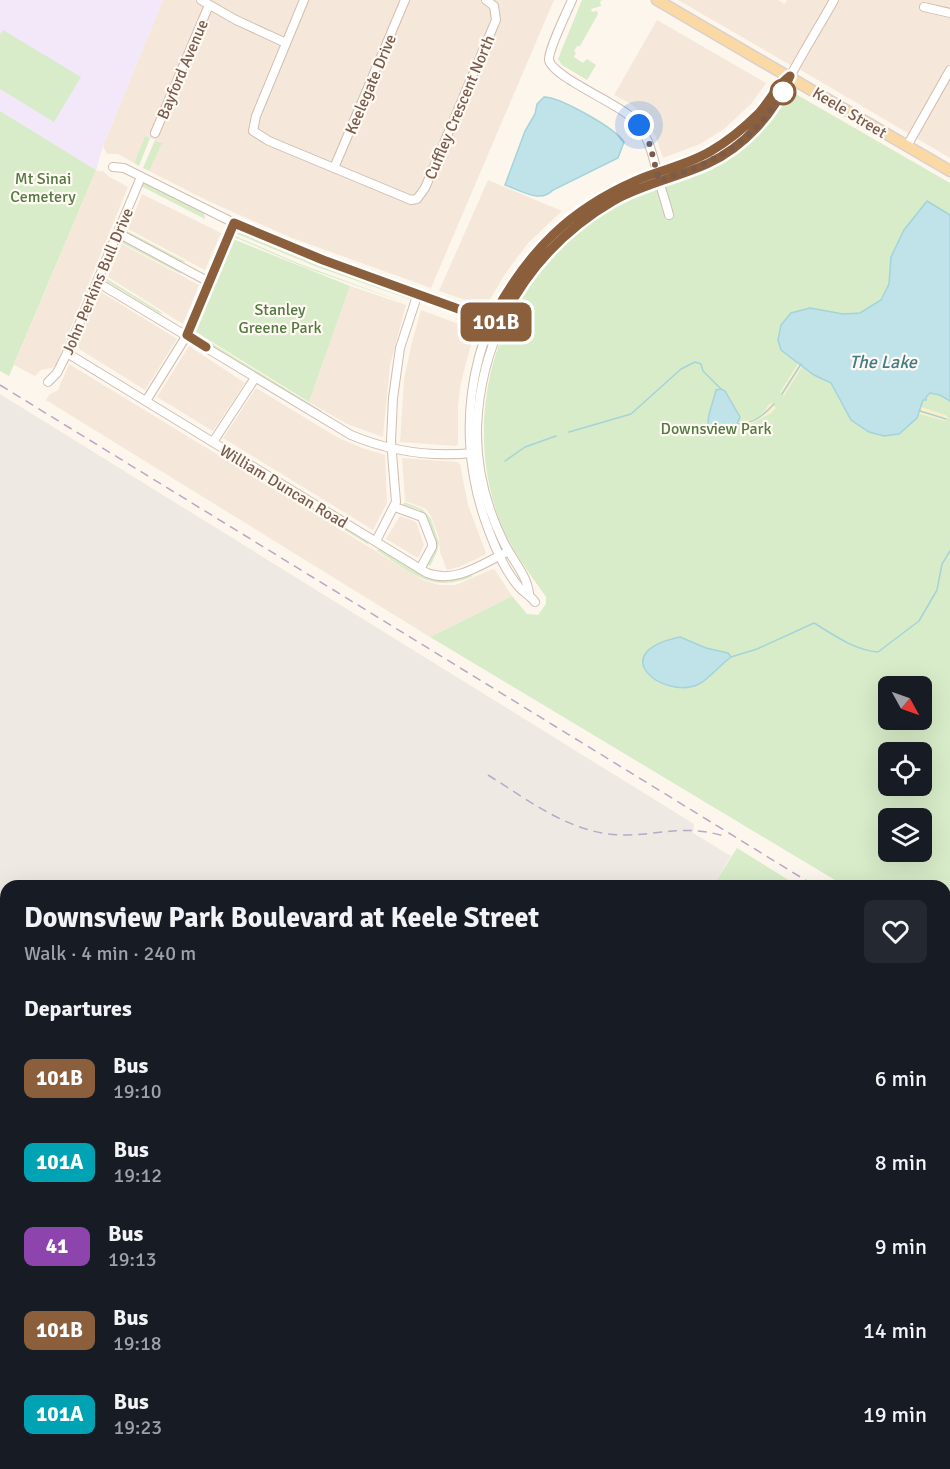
<!DOCTYPE html>
<html lang="en">
<head>
<meta charset="utf-8">
<style>
  body { margin:0; font-family:Signika,sans-serif; background:#242831; color:#f1f3f6; height:100vh; display:flex; flex-direction:column; font-size:22px; white-space:nowrap }
  * { box-sizing:border-box; margin:0 }
  p { font-size:20px; color:#9ea1a6 }
  .icon { flex:none; width:33px; height:33px; fill:none; stroke:currentColor; stroke-width:2; stroke-linecap:round; stroke-linejoin:round }
  .map { position:relative; flex:1; overflow:hidden }
  .sheet { position:absolute; left:0px; top:880px; width:951px; height:590px; display:flex; flex-direction:column; background:#171b24; border-radius:18px 18px 0 0; box-shadow:0 6px 24px #0002 }
  .sheet>* { flex:none }
  .badge { padding:0 12px; border-radius:9px; font-size:21px; line-height:39px }
  .needle { width:39px; rotate:130deg }
  .buttons { position:absolute; left:878px; top:676px; display:grid; gap:12px }
  .buttons a { display:grid; place-items:center; width:54px; height:54px; border-radius:9px; background:#171b24; box-shadow:0 6px 24px #0002; font-size:30px }
  .you { position:absolute; width:30px; height:30px; margin:-15px; border:4px solid #fff; border-radius:50%; background:#1a73e8; box-shadow:0 0 0 9px #1a73e833 }
  .map>.badge { position:absolute; translate:-50% -50%; box-shadow:0 0 0 3px #fff }
  h2 { padding:0 24px; font-size:22px; line-height:54px }
  .round { display:grid; place-items:center; flex:none; width:63px; height:63px; border-radius:9px; background:#242831 }
  .headline { display:flex; align-items:center; justify-content:space-between; height:102px; padding:0 24px }
  h1 { font-size:28px; font-weight:800; line-height:45px }
  ul { padding:0; list-style:none }
  li { display:flex; align-items:center; gap:18px; height:84px; padding:0 24px }
  li div { flex:1 }
  li b { display:block; font-size:22px }
  li em { font-style:normal }
  li .badge { min-width:66px; font-weight:700; text-align:center }
  .map>svg:first-child { display:block }
</style>
</head>
<body>
<div class="map">
<svg width="950" height="1469" viewBox="0 0 950 1469">
  <rect width="100%" height="100%" fill="#fdf6ec"/>
  <g fill="#f5e8da">
    <polygon points="163,0 554,0 431,288 292,238 208,201 149,171 161,142 145,136 134,163 118,154 107,154 103,146"/>
    <polygon points="678,0 778,0 785,4 787,0 950,0 950,158 799,69 823,27 792,66"/>
    <polygon points="657,20 766,83 751,104 724,129 700,144 663,158 656,137 642,114 631,104 614,95"/>
    <polygon points="96,170 101,172 102,170 108,176 128,187 56,364 52,368 41,370 35,376 14,365"/>
    <polygon points="488,180 562,211 528,243 505,274 486,306 483,306 439,291"/>
    <polygon points="142,194 221,233 205,270 128,229"/>
    <polygon points="122,244 199,285 183,324 108,277"/>
    <polygon points="350,286 406,305 390,365 383,437 347,424 309,402"/>
    <polygon points="101,292 177,339 145,390 76,347"/>
    <polygon points="421,310 475,330 461,382 458,406 458,444 456,446 400,442 404,379 412,342"/>
    <polygon points="189,346 245,383 213,431 157,397"/>
    <polygon points="69,364 423,580 439,585 455,585 493,569 495,570 512,596 430,637 46,400 49,395 58,390"/>
    <polygon points="256,388 337,437 362,448 385,455 387,503 373,530 223,438"/>
    <polygon points="402,458 458,462 460,464 468,505 486,553 485,555 459,567 447,570 440,552 439,538 431,516 426,509 405,501"/>
    <polygon points="400,516 414,521 417,524 424,545 418,558 386,539"/>
    <polygon points="0,967 6,970 6,1248 0,1259"/>
  </g>
  <polygon fill="#efe9e4" points="0,394 694,824 693,833 731,856 713,886 6,886 6,970 0,967 0,953 3,945 0,944"/>
  <polygon fill="#f3e8fa" points="0,0 163,0 103,146 96,170 0,111"/>
  <g fill="#d8ecc9" fill-rule="evenodd">
    <polygon points="582,0 603,0 600,1 601,6 591,9 592,12 597,11 598,14 580,46 577,46 574,51 576,53 574,57 583,63 587,59 596,65 587,80 562,65 558,59"/>
    <polygon points="3,30 81,77 54,122 0,89 0,35"/>
    <path d="M794 93 950 183V953L945 950V886H845L430 637 512 596 527 614 538 615 546 604V597C528 571 510 549 499 519 459 409 500 281 599 216 639 190 686 182 727 158 753 143 772 119 790 94ZM888 687H921V720H888ZM888 753H921V786H888ZM888 819H921V852H888Z"/>
    <polygon points="0,111 96,170 9,376 0,371"/>
    <polygon points="145,136 150,138 139,166 134,163"/>
    <polygon points="155,140 162,143 149,171 143,168"/>
    <polygon points="143,184 147,184 204,213 205,219 141,186"/>
    <path d="M623 190 624 192C573 219 531 258 504 310L502 309C534 252 567 222 623 190Z"/>
    <polygon points="127,231 186,262 181,262 126,233"/>
    <polygon points="237,231 239,233 239,231 243,231 326,265 409,294 412,300 317,267 235,233"/>
    <polygon points="233,235 300,264 411,305 304,267 232,236"/>
    <polygon points="233,239 350,286 309,402 196,332"/>
    <polygon points="123,241 180,271 181,274 122,243"/>
    <polygon points="107,279 164,314 159,313 106,281"/>
    <polygon points="194,333 213,344 322,411 318,412 195,336"/>
    <polygon points="404,502 422,509 431,519 439,543 437,552 430,566 428,565 435,552 436,544 428,520 420,510 404,505"/>
    <polygon points="316,509 366,540 369,545 312,510"/>
    <path d="M380 549 433 579 448 581 470 575 473 576C431 595 410 571 376 550Z"/>
    <polygon points="737,848 798,886 713,886"/>
    <polygon points="945,977 950,980 950,1375 948,1375 950,1376 950,1469 517,1469 520,1464 945,1464"/>
  </g>
  <g fill="#fcefc7">
    <polygon points="799,362 803,365 784,396 780,392"/>
    <path d="M772 403 776 408 770 414 744 427 737 425 738 422C751 421 762 418 768 405Z"/>
    <polygon points="921,407 945,415 948,417 946,421 919,414"/>
  </g>
  <g fill="#bfe3e8" stroke="#a5d3da" stroke-width="1.5">
    <path d="M544 97C560 97 615 128 624 142L618 158 553 190C540 204 520 190 505 185L525 131 535 114 537 104Z"/>
    <polygon points="927,201 950,215 950,401 940,395 930,393 926,397 926,400 923,400 917,418 899,434 884,436 869,432 851,420 831,383 814,375 790,357 781,350 778,340 781,325 791,313 810,308 843,314 860,313 881,300 889,284 891,257 904,230"/>
    <path d="M721 389 725 391 740 417C736 429 725 443 713 431 711 429 708 426 708 423 708 413 714 400 716 390Z"/>
    <path d="M680 637 706 648 728 653 731 657C721 664 708 680 699 684 664 701 603 653 680 637Z"/>
  </g>
  <g fill="none" stroke-linecap="round" stroke-linejoin="round">
    <g stroke="#a5d3da" stroke-width="1.5">
      <polyline points="782,394 801,364"/>
      <polyline points="920,411 946,419"/>
      <path d="M737 424C753 424 764 415 774 404"/>
      <polyline points="569,432 631,414 681,369 695,362 701,364 703,371 721,389"/>
      <polyline points="505,461 525,447 556,436"/>
      <path d="M731 657 757 649 814 623C834 635 854 650 878 652L919 621 937 590 942 564 950 551"/>
    </g>
    <defs>
      <g id="minor">
        <polyline points="201,0 236,20 286,43"/>
        <polyline points="304,0 256,116 253,131 269,141 411,200 417,199 425,188 496,20 494,6 486,0"/>
        <path d="M572 0C567 12 548 50 549 60 552 76 616 103 631 117 650 135 653 157 659 180 662 192 666 203 669 215"/>
        <polyline points="924,7 950,13"/>
        <polyline points="155,133 209,5"/>
        <polyline points="907,146 950,70"/>
        <polyline points="113,167 124,168 234,223 323,260 496,322"/>
        <polyline points="334,168 405,0"/>
        <polyline points="118,233 209,282"/>
        <path d="M97 282 351 435C389 451 432 457 473 453"/>
        <path d="M67 353 427 573C455 584 480 565 505 553"/>
        <polyline points="48,382 57,373 67,353 141,177"/>
        <polyline points="146,401 187,335 234,223"/>
        <polyline points="213,442 255,378"/>
        <polyline points="395,507 422,517 432,543 432,547 420,569"/>
        <polyline points="376,541 396,502 391,441 393,398 400,348 418,293"/>
        <path d="M529 593C527 575 511 558 503 541 486 506 476 466 477 427 481 323 543 232 638 189 680 170 714 167 751 134 769 117 780 96 791 75 805 49 820 25 834 0"/>
        <path d="M535 602C530 595 524 593 519 587 506 572 496 550 489 531 445 418 477 287 576 215 595 201 617 188 639 180 663 171 689 164 711 151 730 140 748 125 763 108 772 97 777 86 789 77"/>
        <polyline points="0,973 6,975"/>
        <polyline points="0,1065 6,1050"/>
        <polyline points="0,1187 6,1189"/>
        <polyline points="0,1282 6,1276"/>
      </g>
      <polyline id="major" points="657,0 950,171"/>
    </defs>
    <use href="#minor" stroke="#d1beb0" stroke-width="10"/>
    <use href="#major" stroke="#dad1cd" stroke-width="13"/>
    <use href="#minor" stroke="#fff" stroke-width="8"/>
    <use href="#major" stroke="#fbd9a5" stroke-width="10"/>
    <g stroke="#b9a8c9" stroke-width="1.5" stroke-dasharray="9 6" stroke-linecap="butt">
      <polyline points="0,385 815,886"/>
      <path d="M488 775C530 801 572 835 624 835 662 835 683 824 724 836"/>
      <polyline points="945,966 950,969"/>
    </g>
  </g>
  <g fill="none" stroke-linecap="round" stroke-linejoin="round">
    <defs>
      <path id="line" d="M206 347 187 335 234 223 323 260 500 324C525 272 563 230 613 201 643 184 676 178 707 164 744 147 774 114 790 76 776 86 770 101 758 114 744 128 728 141 711 151 688 165 660 170 635 181 569 210 529 251 495 313"/>
    </defs>
    <use href="#line" stroke="#fff" stroke-width="14"/>
    <use href="#line" stroke="#8b5e3c" stroke-width="9"/>
    <path stroke="#7a5c4d" stroke-width="6" stroke-dasharray="0 10.8" d="M639 125 650 145 659 181C716 162 751 145 783 92"/>
  </g>
  <circle fill="#fff" stroke="#8b5e3c" stroke-width="3" cx="783" cy="92" r="12"/>
  <g text-anchor="middle" stroke-width="4.5" stroke-linejoin="round" paint-order="stroke">
    <g font-size="16" fill="#7a5c4d" stroke="#fffaf3">
      <text transform="translate(182 69) rotate(-67)" y="6">Bayford Avenue</text>
      <text transform="translate(370 84) rotate(-67)" y="6">Keelegate Drive</text>
      <text transform="translate(459 107) rotate(-67)" y="6">Cuffley Crescent North</text>
      <text transform="translate(850 112) rotate(31)" y="6">Keele Street</text>
      <text transform="translate(97 281) rotate(-67)" y="6">John Perkins Bull Drive</text>
      <text transform="translate(284 486) rotate(31)" y="6">William Duncan Road</text>
    </g>
    <g font-size="16" fill="#537a41" stroke="#fffaf3">
      <text x="43" y="184">Mt Sinai<tspan x="43" dy="18">Cemetery</tspan></text>
      <text x="280" y="315">Stanley<tspan x="280" dy="18">Greene Park</tspan></text>
      <text x="716" y="434">Downsview Park</text>
    </g>
    <g font-size="18" font-style="italic" fill="#437c86" stroke="#fffaf3">
      <text x="883" y="368">The Lake</text>
    </g>
  </g>
</svg>
<div class="buttons">
<a><svg class="needle" viewBox="-14 -14 28 28"><path d="M0-13l5 13h-10z" fill="#e53935"/><path d="M0 13l5-13h-10z" fill="#9ea1a6"/></svg></a>
<a><svg class="icon" aria-label="locate" viewBox="0 0 24 24"><circle cx="12" cy="12" r="6"/><path d="M12 2v4M12 18v4M2 12h4M18 12h4"/></svg></a>
<a><svg class="icon" aria-label="layers" viewBox="0 0 24 24"><path d="M12 4l9 5-9 5-9-5zM3 14l9 5 9-5"/></svg></a>
</div>
<div class="you" style="left:639px;top:125px"></div>
<b class="badge" style="left:496px;top:322px;background:#8b5e3c;color:#fff">101B</b>
<section class="sheet">
<div class="headline"><div><h1>Downsview Park Boulevard at Keele Street</h1><p>Walk · 4 min · 240 m</p></div><a class="round"><svg class="icon" aria-label="heart" viewBox="0 0 24 24"><path d="M12 20l-8-8c-3-5 5-10 8-4 3-6 11-1 8 4z"/></svg></a></div>
<h2>Departures</h2>
<ul>
<li><span class="badge" style="background:#8b5e3c;color:#fff">101B</span><div><b>Bus</b><p>19:10</p></div><em>6 min</em></li>
<li><span class="badge" style="background:#00a3b4;color:#fff">101A</span><div><b>Bus</b><p>19:12</p></div><em>8 min</em></li>
<li><span class="badge" style="background:#8e44ad;color:#fff">41</span><div><b>Bus</b><p>19:13</p></div><em>9 min</em></li>
<li><span class="badge" style="background:#8b5e3c;color:#fff">101B</span><div><b>Bus</b><p>19:18</p></div><em>14 min</em></li>
<li><span class="badge" style="background:#00a3b4;color:#fff">101A</span><div><b>Bus</b><p>19:23</p></div><em>19 min</em></li>
</ul>
</section>
</div>
</body>
</html>
